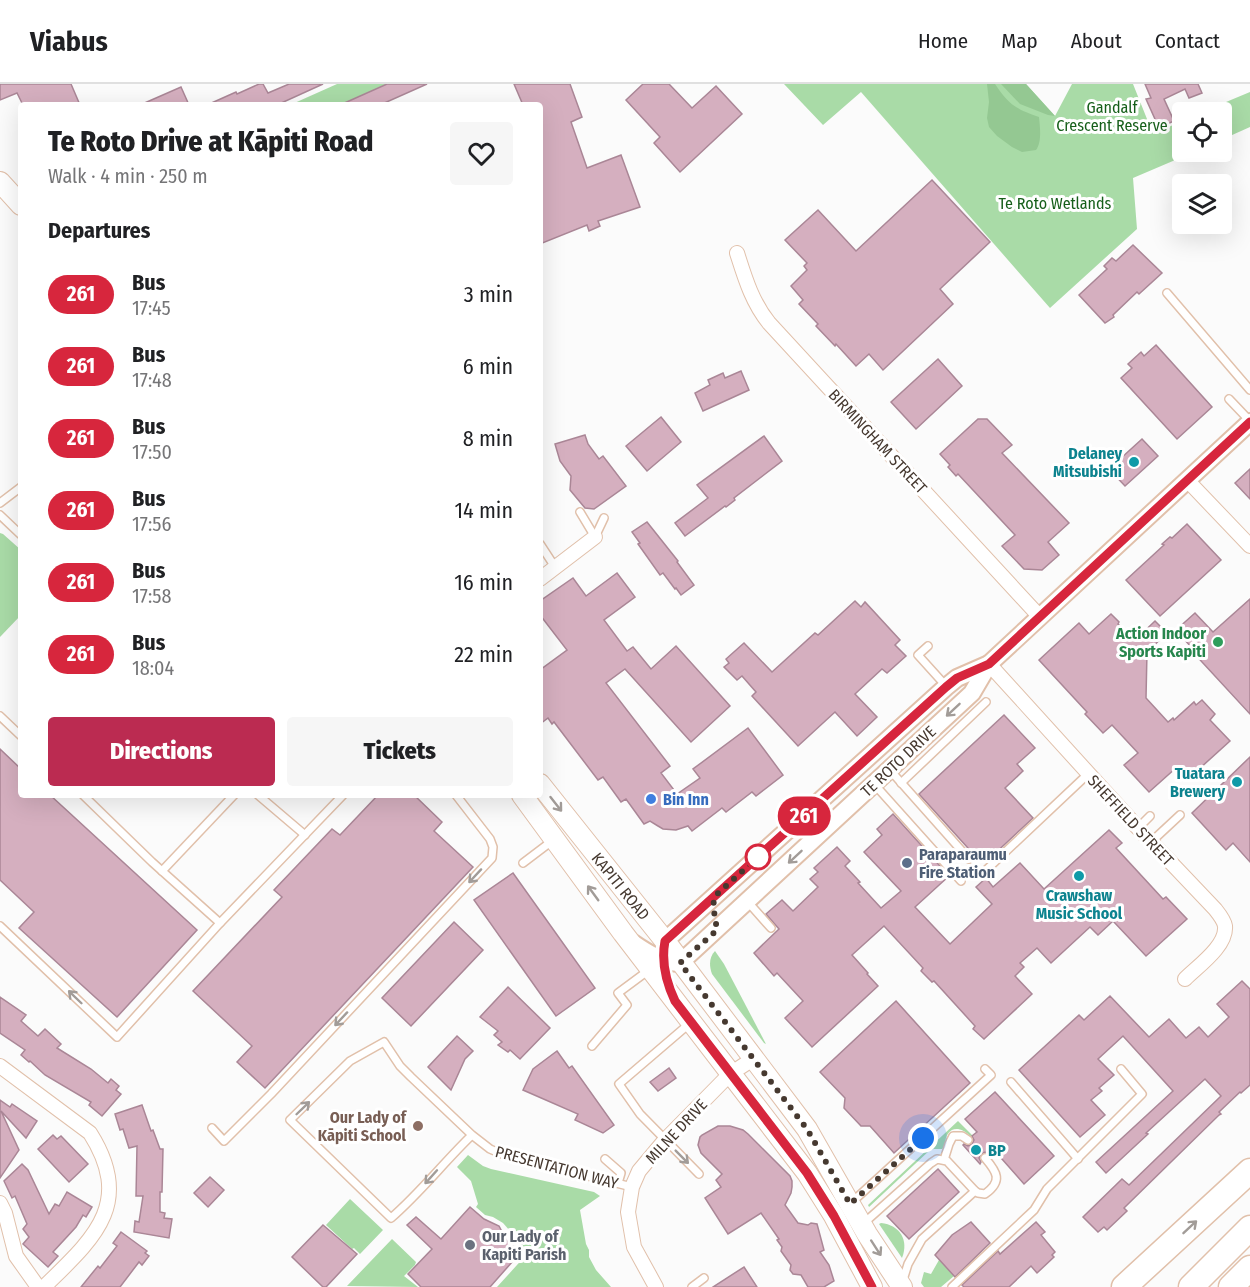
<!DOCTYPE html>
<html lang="en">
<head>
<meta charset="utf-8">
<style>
  body { margin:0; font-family:"Fira Sans Condensed",sans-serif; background:#f6f6f6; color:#202124; height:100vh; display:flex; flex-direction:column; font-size:22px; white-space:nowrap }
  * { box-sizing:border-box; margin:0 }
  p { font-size:20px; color:#757577 }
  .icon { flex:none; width:33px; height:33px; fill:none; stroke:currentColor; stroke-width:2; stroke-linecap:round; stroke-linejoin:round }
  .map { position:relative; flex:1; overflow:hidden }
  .drawer { position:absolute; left:18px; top:18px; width:525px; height:696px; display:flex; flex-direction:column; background:#fff; border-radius:6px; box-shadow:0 6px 24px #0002 }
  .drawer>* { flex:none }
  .badge { padding:0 12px; border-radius:20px; font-size:21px; line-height:39px }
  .fabs { position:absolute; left:1172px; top:18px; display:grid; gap:12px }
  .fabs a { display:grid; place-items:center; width:60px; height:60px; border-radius:6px; background:#fff; box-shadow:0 6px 24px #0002; font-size:30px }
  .you { position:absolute; width:30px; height:30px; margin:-15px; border:4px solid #fff; border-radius:50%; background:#1a73e8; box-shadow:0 0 0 9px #1a73e833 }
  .map>.badge { position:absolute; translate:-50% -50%; box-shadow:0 0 0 3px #fff }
  h2 { padding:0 30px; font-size:22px; line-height:54px }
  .round { display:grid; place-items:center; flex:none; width:63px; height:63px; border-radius:6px; background:#f6f6f6 }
  .overview { display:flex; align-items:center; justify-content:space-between; height:102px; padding:0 30px }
  h1 { font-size:28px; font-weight:800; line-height:45px }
  .action { display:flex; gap:12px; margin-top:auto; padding:12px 30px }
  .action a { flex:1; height:69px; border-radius:6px; background:#bb2b51; color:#fff; font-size:24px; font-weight:800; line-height:69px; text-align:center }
  .action a+a { background:#f6f6f6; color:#202124 }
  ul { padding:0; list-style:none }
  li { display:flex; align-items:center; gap:18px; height:72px; padding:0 30px }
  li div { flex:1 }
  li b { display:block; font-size:22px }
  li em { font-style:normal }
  li .badge { min-width:66px; font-weight:700; text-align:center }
  header { display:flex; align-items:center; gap:36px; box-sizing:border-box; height:84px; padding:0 30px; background:#fff; border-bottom:2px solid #e0e0e0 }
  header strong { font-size:28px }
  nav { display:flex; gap:33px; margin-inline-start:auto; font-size:21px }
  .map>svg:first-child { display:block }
</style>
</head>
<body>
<header>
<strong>Viabus</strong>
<nav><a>Home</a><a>Map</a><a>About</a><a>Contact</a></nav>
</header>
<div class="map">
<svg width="1250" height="1203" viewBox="0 0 1250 1203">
  <rect width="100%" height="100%" fill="#fbfbfb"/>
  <g fill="#a9dba7">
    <polygon points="337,0 389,0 342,21 290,21"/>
    <polygon points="784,0 1026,0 1055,32 1072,0 1133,0 1153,50 1182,37 1182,68 1194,68 1133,94 1137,145 1050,224 861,8 823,41"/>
    <polygon points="1250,8 1250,43 1221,56 1221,28 1202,28"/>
    <polygon points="0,449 3,450 21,466 21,531 0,553"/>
    <path d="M715 867 724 880 766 960 764 959 712 890C709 882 709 873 715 867Z"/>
    <path d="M958 1037 973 1052 971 1053C959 1040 945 1043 945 1062L942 1065H934L930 1066 869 1123 868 1121Z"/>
    <polygon points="468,1071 483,1082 491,1085 594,1108 600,1112 580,1126 586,1160 589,1166 589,1173 596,1186 611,1203 497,1203 527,1170 514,1158 510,1147 503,1139 493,1133 485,1131 476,1123 478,1120 471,1097 457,1083"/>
    <polygon points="350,1115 383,1146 360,1170 354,1164 352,1165 326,1141"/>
    <path d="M881 1139C900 1141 909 1156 902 1174L879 1140Z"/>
    <polygon points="392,1155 416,1178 415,1181 404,1192 418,1203 347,1202"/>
    <polygon points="939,1176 954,1192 941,1203 924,1203 921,1199 924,1188 931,1190"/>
  </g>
  <g fill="#94c892">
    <path d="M987 0H995C1009 21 1016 25 1039 33 1040 43 1042 58 1036 66L1022 68 1012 63 997 52 989 43 987 34 989 18Z"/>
    <polygon points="1001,0 1026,0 1055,32 1048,31 1020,20"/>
  </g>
  <g fill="#d5afbf" stroke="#aa8696" stroke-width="1.5">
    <polygon points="0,0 71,0 80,21 23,21 17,9 0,16"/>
    <polygon points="259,0 263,0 268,9 289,0 323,0 277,21 207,21 236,8 237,10"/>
    <polygon points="387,0 427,0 380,21 340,21"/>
    <polygon points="514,0 570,0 582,33 571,38 587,84 621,71 640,123 598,137 600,142 589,147 587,141 540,160 540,21 523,21"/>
    <polygon points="643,0 669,0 692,24 716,2 742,30 680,88 654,59 660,53 626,16"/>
    <polygon points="1145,0 1198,0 1202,9 1189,14 1185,5 1164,15 1174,37 1159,44 1146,15 1151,14"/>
    <polygon points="181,3 189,21 140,21"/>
    <polygon points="932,96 990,158 940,205 953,220 883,286 869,270 856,282 836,260 835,262 816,242 818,240 799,220 803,216 791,202 807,186 804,182 807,179 785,156 818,126 856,167"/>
    <polygon points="1133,161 1162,189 1139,210 1137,208 1113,231 1114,233 1105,239 1079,211 1107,185 1104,182 1112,174 1116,177"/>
    <polygon points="1156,261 1212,323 1177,355 1121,294 1132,284 1128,280 1141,268 1144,272"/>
    <polygon points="938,275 962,302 916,345 891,318"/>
    <polygon points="741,287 749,306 703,327 695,309 710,301 708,296 723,289 725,294"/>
    <polygon points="661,333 681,358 647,387 626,362"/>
    <polygon points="978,335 987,335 1012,361 1002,369 1069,439 1048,458 1059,471 1042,486 1024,485 1002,462 1015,451 958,390 956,392 948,383 950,381 940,370"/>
    <polygon points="585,351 588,360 599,375 603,372 626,402 594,425 585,424 570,406 571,392 560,377 555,360"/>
    <polygon points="764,352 782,377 734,414 735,416 726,423 725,422 685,452 675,439 708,414 697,401"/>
    <polygon points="1142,355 1158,372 1125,402 1109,385"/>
    <polygon points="1250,385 1250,415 1235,399"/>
    <polygon points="647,438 678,477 677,478 694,501 681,511 676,504 675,505 663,489 660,491 638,460 640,459 632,448"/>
    <polygon points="1187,440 1221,476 1160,532 1126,496 1164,461 1162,460 1170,453 1172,454"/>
    <polygon points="617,489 635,513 604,536 627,567 633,563 651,585 676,562 730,622 691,658 625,585 606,599 670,682 661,689 677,710 700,694 693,685 748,644 783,691 756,712 752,708 726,728 722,724 692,747 688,742 676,746 663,745 658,742 650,737 644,740 626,715 621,718 603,693 598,696 554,638 552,640 548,634 540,640 540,586 567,566 540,531 540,517 573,494 586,512"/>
    <polygon points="1250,515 1250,630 1190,565 1192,564 1176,546 1195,529 1213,548"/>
    <polygon points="855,517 861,523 865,518 900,556 895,561 906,572 887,589 882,585 855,610 877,633 857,652 835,628 798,662 752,612 756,608 742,592 737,596 724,583 729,579 726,575 744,559 772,588 815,549 818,551"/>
    <polygon points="1111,530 1119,538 1118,540 1134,557 1155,537 1167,549 1147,568 1146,614 1168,638 1173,634 1174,636 1194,618 1196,621 1202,616 1215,630 1210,636 1230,657 1188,695 1177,683 1149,708 1124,681 1138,669 1112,641 1103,649 1085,630 1087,628 1039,576 1079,539 1089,550"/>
    <polygon points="1004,631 1035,664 1017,680 1023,687 1005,704 1033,734 990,774 977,774 919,710"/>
    <polygon points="0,665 21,685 21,711 50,711 197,846 117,933 19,844 34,828 0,796"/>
    <polygon points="1250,673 1250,778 1233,759 1226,766 1192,729"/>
    <polygon points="378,711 414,711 442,738 434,747 473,783 265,1004 237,978 252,962 193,907 282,813 274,806 332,745 340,751"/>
    <polygon points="893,730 949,792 915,823 950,860 992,820 976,803 986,794 993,803 1020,779 1044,805 1109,746 1122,759 1116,764 1163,815 1166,813 1187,835 1146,872 1113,837 1098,851 1090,843 1051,879 1037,864 1020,879 1024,883 1015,892 1032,910 984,955 973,945 975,942 934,897 932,898 921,887 923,884 884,842 852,871 868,889 867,890 878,902 812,963 785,934 803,917 777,889 774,892 754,869 779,845 766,830 782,816 793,827 818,803 810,795 818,788 814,784 837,763 850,777 845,782 860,798 858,799 881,824 901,807 864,768 882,751 877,745"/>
    <polygon points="513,789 595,904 556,932 474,816"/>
    <polygon points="454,838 483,866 411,942 382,914"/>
    <polygon points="1242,897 1250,905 1250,1001 1241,1009 1240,1008 1219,1028 1221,1030 1219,1031 1124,1124 1127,1127 1107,1146 1104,1143 1098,1148 1083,1133 1122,1095 1129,1101 1221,1012 1205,995 1146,1049 1148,1050 1106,1089 1096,1078 1173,1007 1123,952 1098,975 1114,991 1099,1004 1102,1007 1091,1016 1105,1031 1080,1053 1019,986 1079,931 1084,936 1110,912 1149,953 1169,935 1186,954 1199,943 1208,953 1229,933 1217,920"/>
    <polygon points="508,903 550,944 520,975 510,966 508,968 498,961 502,958 494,951 498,947 480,933"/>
    <polygon points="0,913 26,931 21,937 38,952 45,945 61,960 57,964 91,985 108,999 111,995 119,1002 116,1006 121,1010 102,1032 89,1021 91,1018 45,991 30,977 29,978 21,971 25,966 0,949"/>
    <polygon points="896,917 970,999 894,1069 870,1042 861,1042 844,1024 845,1014 820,988"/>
    <polygon points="457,952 473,967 465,975 451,1006 428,983"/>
    <polygon points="557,967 569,984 572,982 614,1041 603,1049 575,1036 578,1030 523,1006 533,985"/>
    <polygon points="669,984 676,994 658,1007 650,998"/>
    <polygon points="995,1008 1054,1072 1024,1100 994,1066 989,1070 985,1068 981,1070 979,1074 981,1078 980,1080 963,1061 964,1060 968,1062 972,1060 974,1056 972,1052 977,1048 965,1035"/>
    <polygon points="0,1016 10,1023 12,1020 37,1037 26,1054 1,1027 19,1066 0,1094"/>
    <polygon points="142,1021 151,1047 153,1046 160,1065 163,1065 162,1108 160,1108 160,1128 165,1129 164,1134 172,1135 169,1154 134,1148 135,1137 139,1138 143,1112 136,1112 137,1062 129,1064 123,1045 120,1046 115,1030"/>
    <polygon points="718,1042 730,1042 743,1046 748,1050 790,1092 792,1097 792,1103 791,1109 785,1121 798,1139 808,1141 811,1139 817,1140 824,1166 820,1168 829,1181 834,1197 824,1203 808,1203 801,1191 793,1190 790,1186 791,1181 781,1167 782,1163 777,1156 779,1155 761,1129 728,1150 705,1114 721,1103 716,1096 722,1090 701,1069 698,1061 700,1053 702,1051"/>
    <polygon points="53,1051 57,1055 61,1052 88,1080 69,1098 38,1065"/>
    <polygon points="22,1080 28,1086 49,1130 55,1120 59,1122 67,1108 92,1123 86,1133 83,1131 76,1143 53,1168 58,1172 48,1183 23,1160 29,1153 23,1145 27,1140 15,1112 12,1114 4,1097"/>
    <polygon points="938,1085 959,1108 909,1155 887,1132"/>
    <polygon points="210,1093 224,1106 208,1123 194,1109"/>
    <polygon points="470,1123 484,1135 499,1142 507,1157 520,1169 490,1203 421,1203 408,1190 432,1165 407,1141 416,1133 441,1155"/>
    <polygon points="971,1138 990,1159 955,1193 935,1171 952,1151"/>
    <polygon points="1036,1138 1045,1148 1041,1151 1055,1168 1052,1171 1054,1173 1037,1189 1031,1182 1009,1203 964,1203 962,1201 998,1167 1000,1170"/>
    <polygon points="323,1141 357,1170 326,1203 323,1203 292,1173"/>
    <polygon points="121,1148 147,1167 145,1169 149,1172 142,1181 139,1178 120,1203 81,1203 98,1182 100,1184 117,1162 113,1159"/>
    <polygon points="744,1183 757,1203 713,1203"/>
  </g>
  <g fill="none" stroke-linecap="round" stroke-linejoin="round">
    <defs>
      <g id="service">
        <polyline points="1167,209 1250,306"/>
        <polyline points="1229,315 1250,337"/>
        <polyline points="0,419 21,403"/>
        <polyline points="580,428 595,453"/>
        <polyline points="0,431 21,451"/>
        <polyline points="595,453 604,434"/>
        <polyline points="540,460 555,483"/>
        <polyline points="928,562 918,571 946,602"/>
        <polyline points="0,632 21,652"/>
        <polyline points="889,685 969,775"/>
        <polyline points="901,699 986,618"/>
        <polyline points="875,701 961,797"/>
        <polyline points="83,711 152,778 220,839"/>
        <polyline points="258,711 305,751"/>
        <polyline points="1138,744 1150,732"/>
        <polyline points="1151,758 1180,731"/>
        <polyline points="523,779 552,757"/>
        <polyline points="162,787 234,711"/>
        <polyline points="983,789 1088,690"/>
        <polyline points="747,817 771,844"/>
        <polyline points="0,842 117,953 220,839 343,711"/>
        <polyline points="689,940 619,1000 640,1030 699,1090"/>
        <polyline points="592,962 627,921 618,909 649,886"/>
        <polyline points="1011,998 1078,1075"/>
        <polyline points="212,1044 224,1057 271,1010 492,774 493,763 490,755 456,711"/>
        <path d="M472 1051C444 1078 420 1109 391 1134L290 1036 350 977 384 958 400 982 411 993 472 1051 490 1065 504 1071 632 1103"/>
        <polyline points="605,1075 621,1089 618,1099"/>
        <polyline points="944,1076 949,1060 953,1052 962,1052 968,1056"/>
        <polyline points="851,1119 991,991 985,985"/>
        <path d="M864 1139 931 1079 937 1075 947 1077 975 1107 978 1109 985 1110C1003 1097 997 1088 985 1074"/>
        <polyline points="903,1196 908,1180 922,1155 975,1107"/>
        <polyline points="692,1203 704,1194"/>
        <polyline points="952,1203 1034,1126 1047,1105 1142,1010 1121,985"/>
      </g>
      <g id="minor">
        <path d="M737 169C745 194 752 218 769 239L1040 533"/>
        <polyline points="1187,396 1250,462"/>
        <polyline points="540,495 595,453"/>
        <path d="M989 580 1138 744 1215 825C1219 830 1224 836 1225 842 1227 862 1198 882 1185 895"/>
        <path d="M0 982 90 1049C135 1120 93 1155 44 1203"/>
        <polyline points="0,1119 5,1129 16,1172 38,1203"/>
        <polyline points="656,1203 634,1163 628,1128 632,1103 639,1087 665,1056 730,990 753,975"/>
      </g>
      <g id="tertiary">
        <path d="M633 859C646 868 663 879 680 879L972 609 989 580 1250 338"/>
        <polyline points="663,869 665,857 946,603 957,594 989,580"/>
      </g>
      <g id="secondary">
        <polyline points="0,98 21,121"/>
        <polyline points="540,700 665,857 807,1045 867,1150 902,1203"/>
        <polyline points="522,711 623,849 807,1089 834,1132 872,1203"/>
      </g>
      <g id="motorway">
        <polyline points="1124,1203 1250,1087"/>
        <polyline points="1191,1203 1250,1144"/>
        <polyline points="1231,1203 1250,1184"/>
      </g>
    </defs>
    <use href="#service" stroke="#e1c0aa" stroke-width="10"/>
    <use href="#minor" stroke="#e1c0aa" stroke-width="16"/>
    <use href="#tertiary" stroke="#e1c0aa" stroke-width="20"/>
    <use href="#secondary" stroke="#e1c0aa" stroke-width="22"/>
    <use href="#motorway" stroke="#e1c0aa" stroke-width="27"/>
    <use href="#service" stroke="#fff" stroke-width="7"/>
    <use href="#minor" stroke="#fff" stroke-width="14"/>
    <use href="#tertiary" stroke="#fff" stroke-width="16"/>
    <use href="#secondary" stroke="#fff" stroke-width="20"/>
    <use href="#motorway" stroke="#fff" stroke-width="24"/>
  </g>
  <defs><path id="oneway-shaft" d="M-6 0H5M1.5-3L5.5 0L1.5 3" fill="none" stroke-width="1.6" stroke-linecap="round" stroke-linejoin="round" transform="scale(1.5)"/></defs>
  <g stroke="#a29c98">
    <use href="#oneway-shaft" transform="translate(953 626) rotate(137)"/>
    <use href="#oneway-shaft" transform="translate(556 720) rotate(52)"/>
    <use href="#oneway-shaft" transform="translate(795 773) rotate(137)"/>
    <use href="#oneway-shaft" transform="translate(475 792) rotate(133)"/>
    <use href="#oneway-shaft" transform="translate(593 809) rotate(-126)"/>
    <use href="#oneway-shaft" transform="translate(75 913) rotate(-136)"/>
    <use href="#oneway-shaft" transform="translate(341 935) rotate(133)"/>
    <use href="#oneway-shaft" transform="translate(303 1024) rotate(-44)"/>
    <use href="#oneway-shaft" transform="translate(682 1073) rotate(45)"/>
    <use href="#oneway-shaft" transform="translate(431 1093) rotate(132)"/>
    <use href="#oneway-shaft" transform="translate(1190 1143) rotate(-43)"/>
    <use href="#oneway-shaft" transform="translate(876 1164) rotate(57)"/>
  </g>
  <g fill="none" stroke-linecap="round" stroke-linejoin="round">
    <defs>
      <path id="line" d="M872 1203 834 1132 807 1089 675 917C666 898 661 878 665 857L946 603 957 594 989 580 1250 338"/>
    </defs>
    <use href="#line" stroke="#fff" stroke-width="14"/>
    <use href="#line" stroke="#d7263d" stroke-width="9"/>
    <polyline stroke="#463930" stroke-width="6" stroke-dasharray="0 10.8" points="758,773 716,811 713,821 717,846 680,879 807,1045 850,1120 923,1054"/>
  </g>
  <g fill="#0f9aa8" stroke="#fff" stroke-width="2">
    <circle cx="1134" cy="378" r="6"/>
    <circle cx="1237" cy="698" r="6"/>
    <circle cx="1079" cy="792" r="6"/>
    <circle cx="976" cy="1066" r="6"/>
  </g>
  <circle fill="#2e9e5b" stroke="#fff" stroke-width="2" cx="1218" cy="558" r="6"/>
  <circle fill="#3f7fe0" stroke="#fff" stroke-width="2" cx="651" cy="715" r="6"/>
  <circle fill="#fff" stroke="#d7263d" stroke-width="3" cx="758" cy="773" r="12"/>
  <circle fill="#5c6f8a" stroke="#fff" stroke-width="2" cx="907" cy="779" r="6"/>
  <circle fill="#8d6e63" stroke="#fff" stroke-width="2" cx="418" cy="1042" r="6"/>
  <circle fill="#6b7280" stroke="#fff" stroke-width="2" cx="470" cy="1161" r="6"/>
  <g text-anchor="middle" stroke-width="6" stroke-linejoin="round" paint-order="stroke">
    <g font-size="16" fill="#165f1a" stroke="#fff">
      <text x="1112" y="29">Gandalf<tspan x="1112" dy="18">Crescent Reserve</tspan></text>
      <text x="1055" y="125">Te Roto Wetlands</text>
    </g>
    <g font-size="16" fill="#463930" stroke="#fff">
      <text transform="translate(878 357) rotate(47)" y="6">BIRMINGHAM STREET</text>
      <text transform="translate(898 677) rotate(-43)" y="6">TE ROTO DRIVE</text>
      <text transform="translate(1131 736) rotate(47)" y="6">SHEFFIELD STREET</text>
      <text transform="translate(621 802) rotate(51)" y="6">KAPITI ROAD</text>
      <text transform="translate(676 1047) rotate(-47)" y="6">MILNE DRIVE</text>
      <text transform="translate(557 1083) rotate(15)" y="6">PRESENTATION WAY</text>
    </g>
    <g font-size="16" font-weight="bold" fill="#0d838f" stroke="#fff" text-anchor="end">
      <text x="1122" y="375">Delaney<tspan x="1122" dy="18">Mitsubishi</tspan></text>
      <text x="1225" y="695">Tuatara<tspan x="1225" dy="18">Brewery</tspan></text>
      <text x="1079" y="817" text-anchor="middle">Crawshaw<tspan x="1079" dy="18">Music School</tspan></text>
      <text x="988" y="1072" text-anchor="start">BP</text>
    </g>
    <g font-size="16" font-weight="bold" fill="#27864d" stroke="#fff" text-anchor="end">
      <text x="1206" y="555">Action Indoor<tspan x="1206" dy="18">Sports Kapiti</tspan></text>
    </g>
    <g font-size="16" font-weight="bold" fill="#366cbe" stroke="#fff" text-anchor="start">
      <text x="663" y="721">Bin Inn</text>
    </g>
    <g font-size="16" font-weight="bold" fill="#4e5e75" stroke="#fff" text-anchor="start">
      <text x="919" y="776">Paraparaumu<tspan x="919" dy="18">Fire Station</tspan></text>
    </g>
    <g font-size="16" font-weight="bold" fill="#785e54" stroke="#fff" text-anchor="end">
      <text x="406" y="1039">Our Lady of<tspan x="406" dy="18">Kāpiti School</tspan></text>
    </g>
    <g font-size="16" font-weight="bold" fill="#5b616d" stroke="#fff" text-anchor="start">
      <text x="482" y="1158">Our Lady of<tspan x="482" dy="18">Kapiti Parish</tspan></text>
    </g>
  </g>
</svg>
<div class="fabs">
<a><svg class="icon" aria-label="locate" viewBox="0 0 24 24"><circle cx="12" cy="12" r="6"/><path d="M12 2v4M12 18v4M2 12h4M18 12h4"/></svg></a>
<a><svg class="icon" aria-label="layers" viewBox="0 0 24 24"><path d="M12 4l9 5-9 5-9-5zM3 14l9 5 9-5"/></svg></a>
</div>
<div class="you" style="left:923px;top:1054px"></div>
<b class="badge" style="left:804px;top:732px;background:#d7263d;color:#fff">261</b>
<section class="drawer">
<div class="overview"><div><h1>Te Roto Drive at Kāpiti Road</h1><p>Walk · 4 min · 250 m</p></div><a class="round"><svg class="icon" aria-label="heart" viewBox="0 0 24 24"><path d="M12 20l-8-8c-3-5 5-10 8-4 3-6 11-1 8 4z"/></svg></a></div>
<h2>Departures</h2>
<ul>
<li><span class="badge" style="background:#d7263d;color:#fff">261</span><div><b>Bus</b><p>17:45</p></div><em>3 min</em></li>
<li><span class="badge" style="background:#d7263d;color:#fff">261</span><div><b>Bus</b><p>17:48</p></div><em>6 min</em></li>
<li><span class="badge" style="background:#d7263d;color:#fff">261</span><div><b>Bus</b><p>17:50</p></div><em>8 min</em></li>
<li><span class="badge" style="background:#d7263d;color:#fff">261</span><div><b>Bus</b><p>17:56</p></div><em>14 min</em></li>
<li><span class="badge" style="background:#d7263d;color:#fff">261</span><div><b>Bus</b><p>17:58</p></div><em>16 min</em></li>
<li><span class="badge" style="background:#d7263d;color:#fff">261</span><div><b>Bus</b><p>18:04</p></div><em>22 min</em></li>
</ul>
<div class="action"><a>Directions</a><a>Tickets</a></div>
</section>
</div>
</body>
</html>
